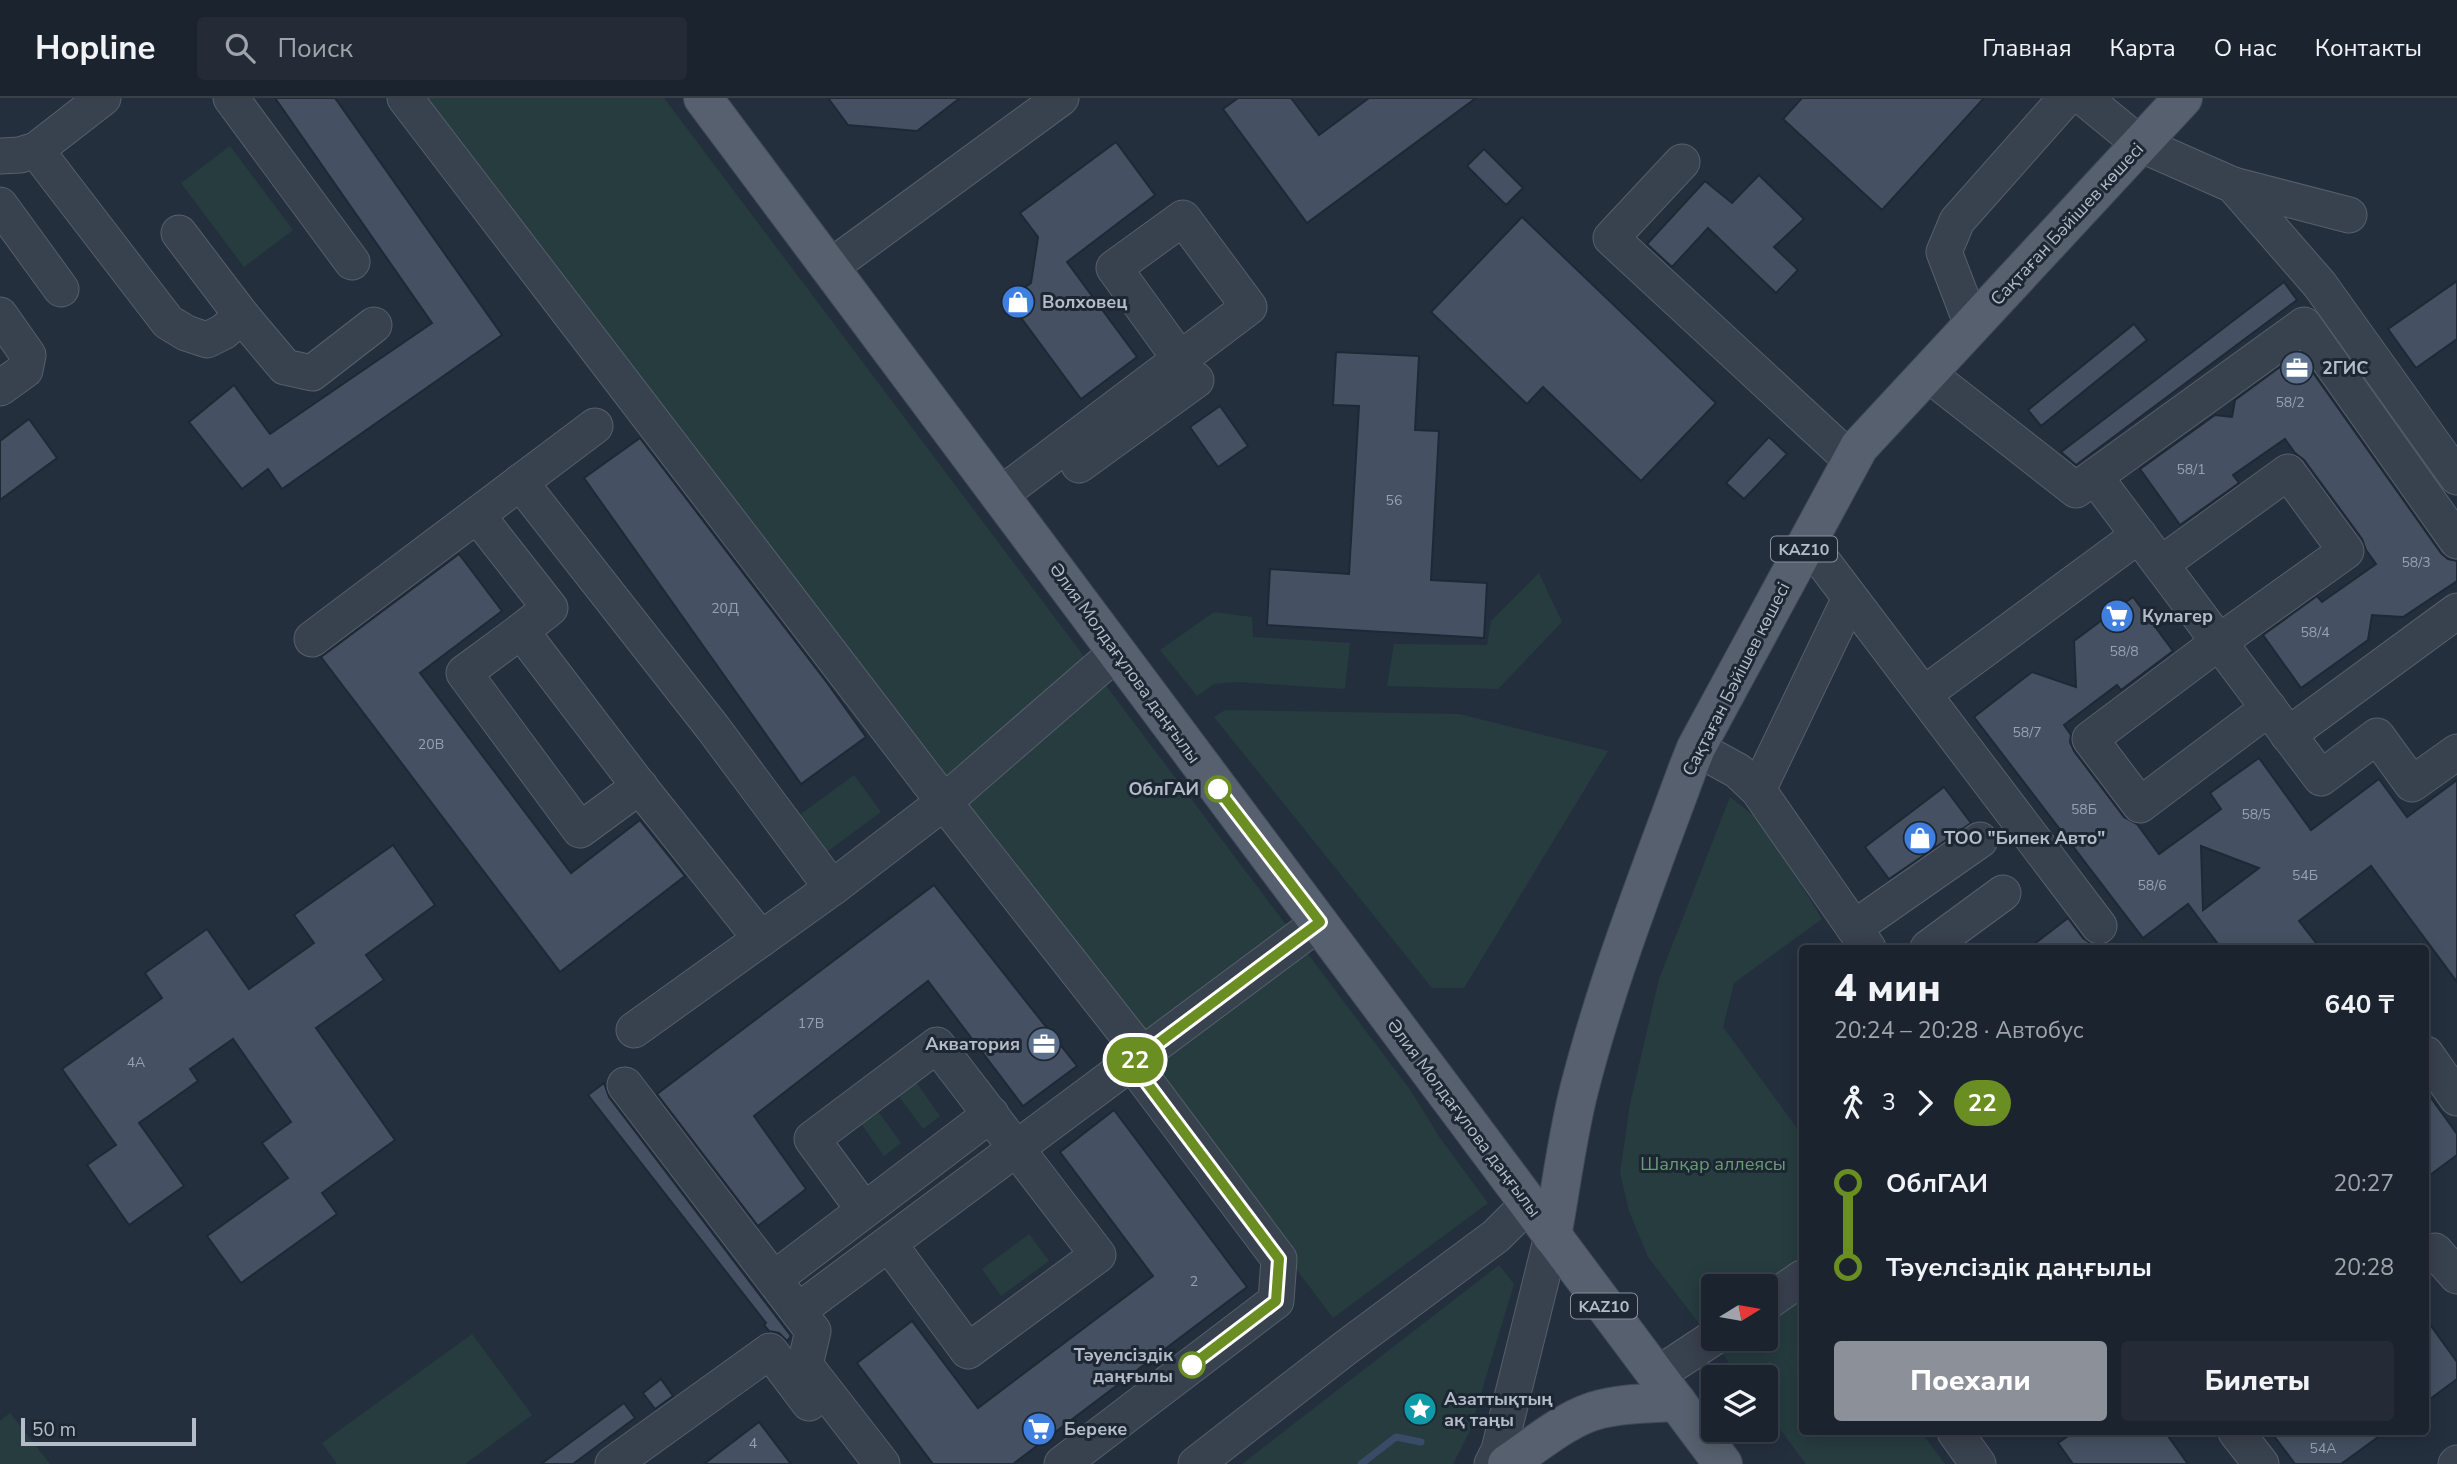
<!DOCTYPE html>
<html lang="ru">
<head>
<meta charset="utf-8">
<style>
  body { margin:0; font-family:"Nunito Sans",sans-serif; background:#242b36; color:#f1f3f6; height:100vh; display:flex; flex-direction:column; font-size:26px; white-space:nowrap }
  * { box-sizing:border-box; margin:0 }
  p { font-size:23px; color:#a0a4aa }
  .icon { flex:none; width:38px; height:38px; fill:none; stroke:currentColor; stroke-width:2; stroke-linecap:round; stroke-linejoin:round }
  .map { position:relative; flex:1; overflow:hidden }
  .drawer { position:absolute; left:1799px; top:847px; width:630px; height:490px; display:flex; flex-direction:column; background:#1b232e; border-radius:7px; box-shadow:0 4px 18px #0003,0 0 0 2px #39404a }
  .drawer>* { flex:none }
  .badge { padding:0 14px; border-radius:23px; font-size:24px; line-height:46px }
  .needle { width:46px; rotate:79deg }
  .tools { position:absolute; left:1701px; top:1176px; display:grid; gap:14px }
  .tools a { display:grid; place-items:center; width:77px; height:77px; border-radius:7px; background:#1b232e; box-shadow:0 4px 18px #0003,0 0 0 2px #39404a; font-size:35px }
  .scale { position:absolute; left:21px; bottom:18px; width:175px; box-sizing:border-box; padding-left:7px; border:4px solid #b4bcc9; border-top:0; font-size:19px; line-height:24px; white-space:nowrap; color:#b4bcc9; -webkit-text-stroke:5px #1d2633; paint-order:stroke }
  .map>.badge { position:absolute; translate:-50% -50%; box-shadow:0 0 0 4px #fff }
  .legs { display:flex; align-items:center; gap:10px; height:77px; padding:0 35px; font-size:23px }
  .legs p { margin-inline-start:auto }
  .headline { display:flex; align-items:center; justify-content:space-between; height:119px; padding:0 35px }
  h1 { font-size:38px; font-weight:800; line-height:52px }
  .cta { display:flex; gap:14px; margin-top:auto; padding:14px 35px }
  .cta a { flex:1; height:80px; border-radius:7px; background:#8c9099; color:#fff; font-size:28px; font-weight:800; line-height:80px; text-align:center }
  .cta a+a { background:#242b36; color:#f1f3f6 }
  ul { padding:0 35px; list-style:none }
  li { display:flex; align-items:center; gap:24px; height:84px; font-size:26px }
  li i { display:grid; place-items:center; width:10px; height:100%; margin:0 9px; background:currentColor }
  li i::after { content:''; width:18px; height:18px; margin:-9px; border:5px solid; border-radius:50%; background:#1b232e }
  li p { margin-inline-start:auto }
  li:first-child i { background:linear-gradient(#0000 50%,currentColor 0) }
  li:last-child i { background:linear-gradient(currentColor 50%,#0000 0) }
  header { display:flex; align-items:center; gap:42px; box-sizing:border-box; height:98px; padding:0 35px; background:#1b232e; border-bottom:2px solid #39404a }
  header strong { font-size:33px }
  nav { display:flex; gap:38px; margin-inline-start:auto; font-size:24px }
  .search { width:490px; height:63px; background:#242b36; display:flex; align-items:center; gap:18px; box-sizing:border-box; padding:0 24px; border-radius:7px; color:#a0a4aa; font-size:26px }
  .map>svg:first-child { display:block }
</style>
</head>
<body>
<header>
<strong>Hopline</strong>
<div class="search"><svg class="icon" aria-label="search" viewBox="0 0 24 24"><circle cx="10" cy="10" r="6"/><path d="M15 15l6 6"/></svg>Поиск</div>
<nav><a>Главная</a><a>Карта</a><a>О нас</a><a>Контакты</a></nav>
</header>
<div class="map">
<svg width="2457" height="1366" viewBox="0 0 2457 1366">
  <rect width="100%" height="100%" fill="#242f3e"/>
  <g fill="#263c3f" fill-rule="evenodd">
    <polygon points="419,0 664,0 1411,993 1440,1040 1488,1105 1333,1220"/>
    <polygon points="230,48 293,132 244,169 181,85"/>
    <polygon points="1539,475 1562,524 1498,591 1387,588 1394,546 1487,547 1491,523"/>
    <polygon points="1214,514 1252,519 1253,539 1350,545 1345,591 1237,584 1214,586 1197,598 1160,552"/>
    <polygon points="1225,612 1459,616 1608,653 1464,890 1432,890 1214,619"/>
    <polygon points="854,677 881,714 820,759 793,722"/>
    <path d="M1730 699 1762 724 1822 821 1734 885 1723 929 1802 1037V1334H1921L1945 1366H1806L1766 1313V1279H1740L1648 1159 1629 1113 1620 1075 1630 1006 1659 881ZM1713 1188H1766V1241H1713Z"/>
    <polygon points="911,977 940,1018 923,1031 893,990"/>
    <polygon points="872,1005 901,1045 884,1058 855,1017"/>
    <polygon points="1029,1136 1049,1163 1001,1198 982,1171"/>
    <polygon points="1499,1167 1514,1186 1469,1335 1453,1366 1242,1366"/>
    <polygon points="472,1236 532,1317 465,1366 337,1366 322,1345"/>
    <polygon points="10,1315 50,1366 0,1366 0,1323"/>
  </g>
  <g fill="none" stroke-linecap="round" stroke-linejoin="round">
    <polyline stroke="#394c67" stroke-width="7" points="1361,1366 1396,1339 1421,1344"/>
  </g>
  <g fill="#455162" stroke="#1f2835" stroke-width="2" fill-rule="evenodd">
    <polygon points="275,0 335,0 502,237 282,391 268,371 242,391 189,324 234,287 270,336 432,225"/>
    <polygon points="828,0 960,0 917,33 848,27"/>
    <polygon points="1238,0 1291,0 1319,37 1369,0 1476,0 1307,125 1223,11"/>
    <polygon points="1802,0 1984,0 1882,112 1783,21"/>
    <polygon points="1116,44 1155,97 1067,164 1137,259 1081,301 1008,202 1031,185 1038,139 1020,115"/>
    <polygon points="1484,51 1523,90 1506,107 1467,68"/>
    <polygon points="1759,77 1804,121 1774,149 1798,172 1776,195 1708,130 1672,169 1647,146 1705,83 1732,105"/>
    <polygon points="1522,119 1716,305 1641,383 1543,289 1527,306 1431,214"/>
    <polygon points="2457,183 2457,241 2416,270 2388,231"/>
    <polygon points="2284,184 2297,202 2076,367 2061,354"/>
    <polygon points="2134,226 2147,242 2041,328 2028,312"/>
    <polygon points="1336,254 1419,258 1415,332 1439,333 1431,482 1487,485 1484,540 1267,527 1270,471 1349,476 1359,308 1333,307"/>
    <polygon points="2299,255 2441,455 2448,461 2457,463 2457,483 2403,519 2372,517 2368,542 2301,590 2263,537 2317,498 2322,504 2376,466 2366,452 2362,441 2304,362 2295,355 2285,341 2233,377 2239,385 2180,427 2140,371 2215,317 2232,319 2235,302"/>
    <polygon points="1220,308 1248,348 1218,369 1190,329"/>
    <polygon points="29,321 57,360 0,402 0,343"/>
    <polygon points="1769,339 1787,356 1744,401 1726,385"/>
    <polygon points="640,340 828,586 866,639 801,686 584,380"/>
    <polygon points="459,456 502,513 420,575 571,775 640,722 685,778 560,874 321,559"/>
    <path d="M2133 499 2173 553 2121 592 2117 587 2064 627 2071 637 2070 644 2074 653 2124 719 2137 726 2159 756 2221 711 2210 695 2259 660 2311 732 2379 681 2407 719 2457 682V884L2371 768 2299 823 2320 850H2221L2188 806 2143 840 1974 619 2032 574 2076 589 2074 543ZM2201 748 2259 770 2203 812Z"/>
    <polygon points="1944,689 1971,725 1889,781 1865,749"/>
    <polygon points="393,747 435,807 366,857 384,882 316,930 395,1042 322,1095 337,1116 241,1185 207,1138 288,1080 262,1045 291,1024 233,941 190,971 198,983 139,1025 184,1088 129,1127 87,1067 116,1047 62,971 162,900 145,875 207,831 249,891 314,845 294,817"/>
    <polygon points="934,787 1077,968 1023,1008 928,883 754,1018 806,1091 758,1128 657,996"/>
    <polygon points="2068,820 2083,840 2097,850 2029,850"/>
    <polygon points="604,985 609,999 791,1238 787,1243 779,1235 769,1233 764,1227 766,1225 588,997"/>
    <polygon points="2426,993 2457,1036 2457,1057 2426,1080"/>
    <polygon points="1114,1012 1247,1189 1013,1366 933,1366 857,1265 912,1223 978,1310 1153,1178 1060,1054"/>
    <polygon points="2426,1221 2457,1264 2457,1281 2426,1304"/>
    <polygon points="661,1281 673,1298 655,1311 643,1295"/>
    <polygon points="624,1305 635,1320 573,1366 541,1366"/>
    <polygon points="759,1324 791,1366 704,1366"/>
    <polygon points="2074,1334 2165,1334 2188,1366 2073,1366 2058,1345"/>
    <polygon points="2271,1334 2385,1334 2341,1366 2295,1366"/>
  </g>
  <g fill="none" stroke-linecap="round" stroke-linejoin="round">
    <defs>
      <g id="minor">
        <polyline points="231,0 352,164"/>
        <polyline points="405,0 944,704 1117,554"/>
        <polyline points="2084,0 2140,46 2233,87 2320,187 2457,379"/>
        <polyline points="36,52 103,0"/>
        <polyline points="0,58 20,57 36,52 168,224 186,235 207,242 223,234 242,218 285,269 312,275 374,227"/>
        <polyline points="1682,64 1611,140 1852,363"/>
        <polyline points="2233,87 2349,117"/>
        <polyline points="0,107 61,191"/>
        <polyline points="179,135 242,218"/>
        <polyline points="829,170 1061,0"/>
        <polyline points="0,217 28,257 25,272 0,290"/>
        <polyline points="1972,227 1944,154 1957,123 2066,0"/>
        <polyline points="1928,276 2076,392 2304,227 2457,443"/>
        <polyline points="1079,367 1196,282"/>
        <polyline points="2095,379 2321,680 2377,638 2412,686 2457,654"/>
        <polyline points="520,384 713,630 832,790"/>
        <polyline points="1000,397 1249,209 1183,120 1114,170 1180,261"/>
        <polyline points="477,417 550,510 521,533 636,684 761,841"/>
        <polyline points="1808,444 2099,828"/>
        <polyline points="2161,466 2288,374 2346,453 2219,544 2090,641 2140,707 2269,610"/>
        <polyline points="521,533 464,575 580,732 640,688"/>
        <polyline points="312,541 595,328"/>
        <polyline points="1924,596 2139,437"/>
        <polyline points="2288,637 2457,513"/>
        <polyline points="1696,650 1738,673 1758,692 1868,850"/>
        <polyline points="1758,692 1850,500"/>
        <polyline points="1854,830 1980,742"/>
        <polyline points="1928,850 2003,795"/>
        <polyline points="634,932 832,790 944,704 1143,957"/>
        <polyline points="2426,956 2457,1000"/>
        <polyline points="625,987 813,1233 805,1267 882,1366"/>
        <polyline points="864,1112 812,1041 937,947 1098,1157 968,1253 889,1146"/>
        <polyline points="2435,1153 2457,1178"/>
        <polyline points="774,1181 991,1016"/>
        <polyline points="1766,1205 1802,1180"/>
        <polyline points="798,1213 1320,824"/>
        <polyline points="1657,1277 1713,1240"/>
        <polyline points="1955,1334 1978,1366"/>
        <polyline points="2236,1334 2261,1366"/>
        <polyline points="613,1366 770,1253 809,1305"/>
        <polyline points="1062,1366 1276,1203 1279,1161 1132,965"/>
        <polyline points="1196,1366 1344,1251 1496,1138 1528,1106"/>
        <polyline points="1492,1366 1499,1352 1552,1138"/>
        <polyline points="2456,1366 2457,1365"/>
      </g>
      <g id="major">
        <polyline points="703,0 1723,1366"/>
        <path d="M1552 1138C1561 1090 1567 1039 1579 992 1607 882 1649 776 1688 670L1696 650 1859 349 2183 0"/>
        <path d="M1507 1366C1536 1347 1567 1319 1601 1311 1626 1305 1652 1305 1677 1304"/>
      </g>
    </defs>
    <use href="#minor" stroke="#565f6c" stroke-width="37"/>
    <use href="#major" stroke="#414a57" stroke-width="40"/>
    <use href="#minor" stroke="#38414e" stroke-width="35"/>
    <use href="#major" stroke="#56606e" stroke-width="38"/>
  </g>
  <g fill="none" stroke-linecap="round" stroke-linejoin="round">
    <defs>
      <polyline id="line-1" points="1192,1267 1276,1203 1279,1161 1132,965 1320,824 1218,691"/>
    </defs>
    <use href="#line-1" stroke="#fff" stroke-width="16"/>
    <use href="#line-1" stroke="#6b8e23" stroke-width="10"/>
  </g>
  <defs>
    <symbol id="shop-disc" viewBox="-11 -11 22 22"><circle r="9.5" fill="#3f7fe0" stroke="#1d2633"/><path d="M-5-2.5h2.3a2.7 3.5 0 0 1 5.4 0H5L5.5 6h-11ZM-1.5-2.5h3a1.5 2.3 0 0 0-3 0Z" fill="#fff"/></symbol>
    <symbol id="office-disc" viewBox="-11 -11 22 22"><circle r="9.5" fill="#5c6f8a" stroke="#1d2633"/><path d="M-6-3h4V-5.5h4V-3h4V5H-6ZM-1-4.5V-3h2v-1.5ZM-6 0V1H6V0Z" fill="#fff"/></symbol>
    <symbol id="supermarket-disc" viewBox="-11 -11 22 22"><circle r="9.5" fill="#3f7fe0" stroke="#1d2633"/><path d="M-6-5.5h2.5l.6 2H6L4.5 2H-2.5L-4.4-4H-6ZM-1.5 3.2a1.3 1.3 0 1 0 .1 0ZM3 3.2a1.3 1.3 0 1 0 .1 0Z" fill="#fff"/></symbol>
    <symbol id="sight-disc" viewBox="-11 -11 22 22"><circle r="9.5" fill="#0f9aa8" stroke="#1d2633"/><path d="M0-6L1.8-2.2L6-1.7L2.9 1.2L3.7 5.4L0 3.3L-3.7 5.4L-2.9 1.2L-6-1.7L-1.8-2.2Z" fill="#fff"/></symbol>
  </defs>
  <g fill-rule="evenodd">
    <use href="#shop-disc" x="999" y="185" width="38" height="38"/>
    <use href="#office-disc" x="2278" y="251" width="38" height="38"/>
    <use href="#supermarket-disc" x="2098" y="499" width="38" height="38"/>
    <use href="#shop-disc" x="1901" y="721" width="38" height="38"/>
    <use href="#office-disc" x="1025" y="927" width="38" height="38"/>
    <use href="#sight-disc" x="1401" y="1292" width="38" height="38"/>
    <use href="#supermarket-disc" x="1020" y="1312" width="38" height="38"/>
  </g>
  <g fill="#fff" stroke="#6b8e23" stroke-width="3.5">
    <circle cx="1218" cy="691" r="12"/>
    <circle cx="1192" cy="1267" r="12"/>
  </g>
  <g text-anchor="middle" stroke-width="6" stroke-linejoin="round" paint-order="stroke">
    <g font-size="14" fill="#98a1af">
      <text x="2290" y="309">58/2</text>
      <text x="2191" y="376">58/1</text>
      <text x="1394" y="407">56</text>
      <text x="2416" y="469">58/3</text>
      <text x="725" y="515">20Д</text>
      <text x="2315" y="539">58/4</text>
      <text x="2124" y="558">58/8</text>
      <text x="2027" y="639">58/7</text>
      <text x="431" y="651">20В</text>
      <text x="2084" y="716">58Б</text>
      <text x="2256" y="721">58/5</text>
      <text x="2305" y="782">54Б</text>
      <text x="2152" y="792">58/6</text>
      <text x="811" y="930">17В</text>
      <text x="136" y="969">4А</text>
      <text x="1194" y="1188">2</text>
      <text x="753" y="1350">4</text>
      <text x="2323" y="1355">54А</text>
    </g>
    <g fill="#1d2633" stroke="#878f9c" stroke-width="2">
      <rect x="1771" y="438.5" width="66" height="25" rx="5"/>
      <rect x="1571" y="1195.5" width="66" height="25" rx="5"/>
    </g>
    <g font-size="16" font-weight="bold" fill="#b4bcc9">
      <text x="1804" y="457">KAZ10</text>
      <text x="1604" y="1214">KAZ10</text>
    </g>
    <g font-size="18" fill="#b4bcc9" stroke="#1d2633">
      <text transform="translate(2067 126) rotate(-47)" y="6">Сақтаған Бәйішев көшесі</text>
      <text transform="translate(1125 565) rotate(54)" y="6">Әлия Молдағұлова даңғылы</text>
      <text transform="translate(1736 581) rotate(-63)" y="6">Сақтаған Бәйішев көшесі</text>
      <text transform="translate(1464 1020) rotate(53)" y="6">Әлия Молдағұлова даңғылы</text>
    </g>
    <g font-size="18" font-weight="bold" fill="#b4bcc9" stroke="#1d2633" text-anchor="start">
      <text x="1042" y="210">Волховец</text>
      <text x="2322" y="276">2ГИС</text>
      <text x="2142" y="524">Кулагер</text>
      <text x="1944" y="746">ТОО "Бипек Авто"</text>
      <text x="1020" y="952" text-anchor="end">Акватория</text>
      <text x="1444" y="1307">Азаттықтың<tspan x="1444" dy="21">ақ таңы</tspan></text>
      <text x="1064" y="1337">Береке</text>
    </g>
    <g font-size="18" font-weight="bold" fill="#b4bcc9" stroke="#1d2633" text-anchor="end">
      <text x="1199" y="697">ОблГАИ</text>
      <text x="1173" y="1263">Тәуелсіздік<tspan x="1173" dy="21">даңғылы</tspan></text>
    </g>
    <g font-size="18" fill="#6b9a76" stroke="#1d2633">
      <text x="1713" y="1072">Шалқар аллеясы</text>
    </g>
  </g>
</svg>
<div class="tools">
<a><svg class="needle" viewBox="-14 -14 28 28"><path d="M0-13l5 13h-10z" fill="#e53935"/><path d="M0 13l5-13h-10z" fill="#a0a4aa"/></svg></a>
<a><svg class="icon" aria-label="layers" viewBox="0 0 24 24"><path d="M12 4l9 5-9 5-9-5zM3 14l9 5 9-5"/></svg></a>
</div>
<div class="scale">50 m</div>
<b class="badge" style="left:1135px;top:962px;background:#6b8e23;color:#fff">22</b>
<section class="drawer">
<div class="headline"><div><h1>4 мин</h1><p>20:24 – 20:28 · Автобус</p></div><b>640 ₸</b></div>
<div class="legs"><svg class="icon" aria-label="walk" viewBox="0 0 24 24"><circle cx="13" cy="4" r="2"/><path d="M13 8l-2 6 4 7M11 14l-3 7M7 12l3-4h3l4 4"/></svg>3<svg class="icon" aria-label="forward" viewBox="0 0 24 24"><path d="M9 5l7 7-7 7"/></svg><b class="badge" style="background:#6b8e23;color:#fff">22</b></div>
<ul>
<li><i style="color:#6b8e23"></i><b>ОблГАИ</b><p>20:27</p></li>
<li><i style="color:#6b8e23"></i><b>Тәуелсіздік даңғылы</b><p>20:28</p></li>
</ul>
<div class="cta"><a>Поехали</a><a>Билеты</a></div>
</section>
</div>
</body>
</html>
